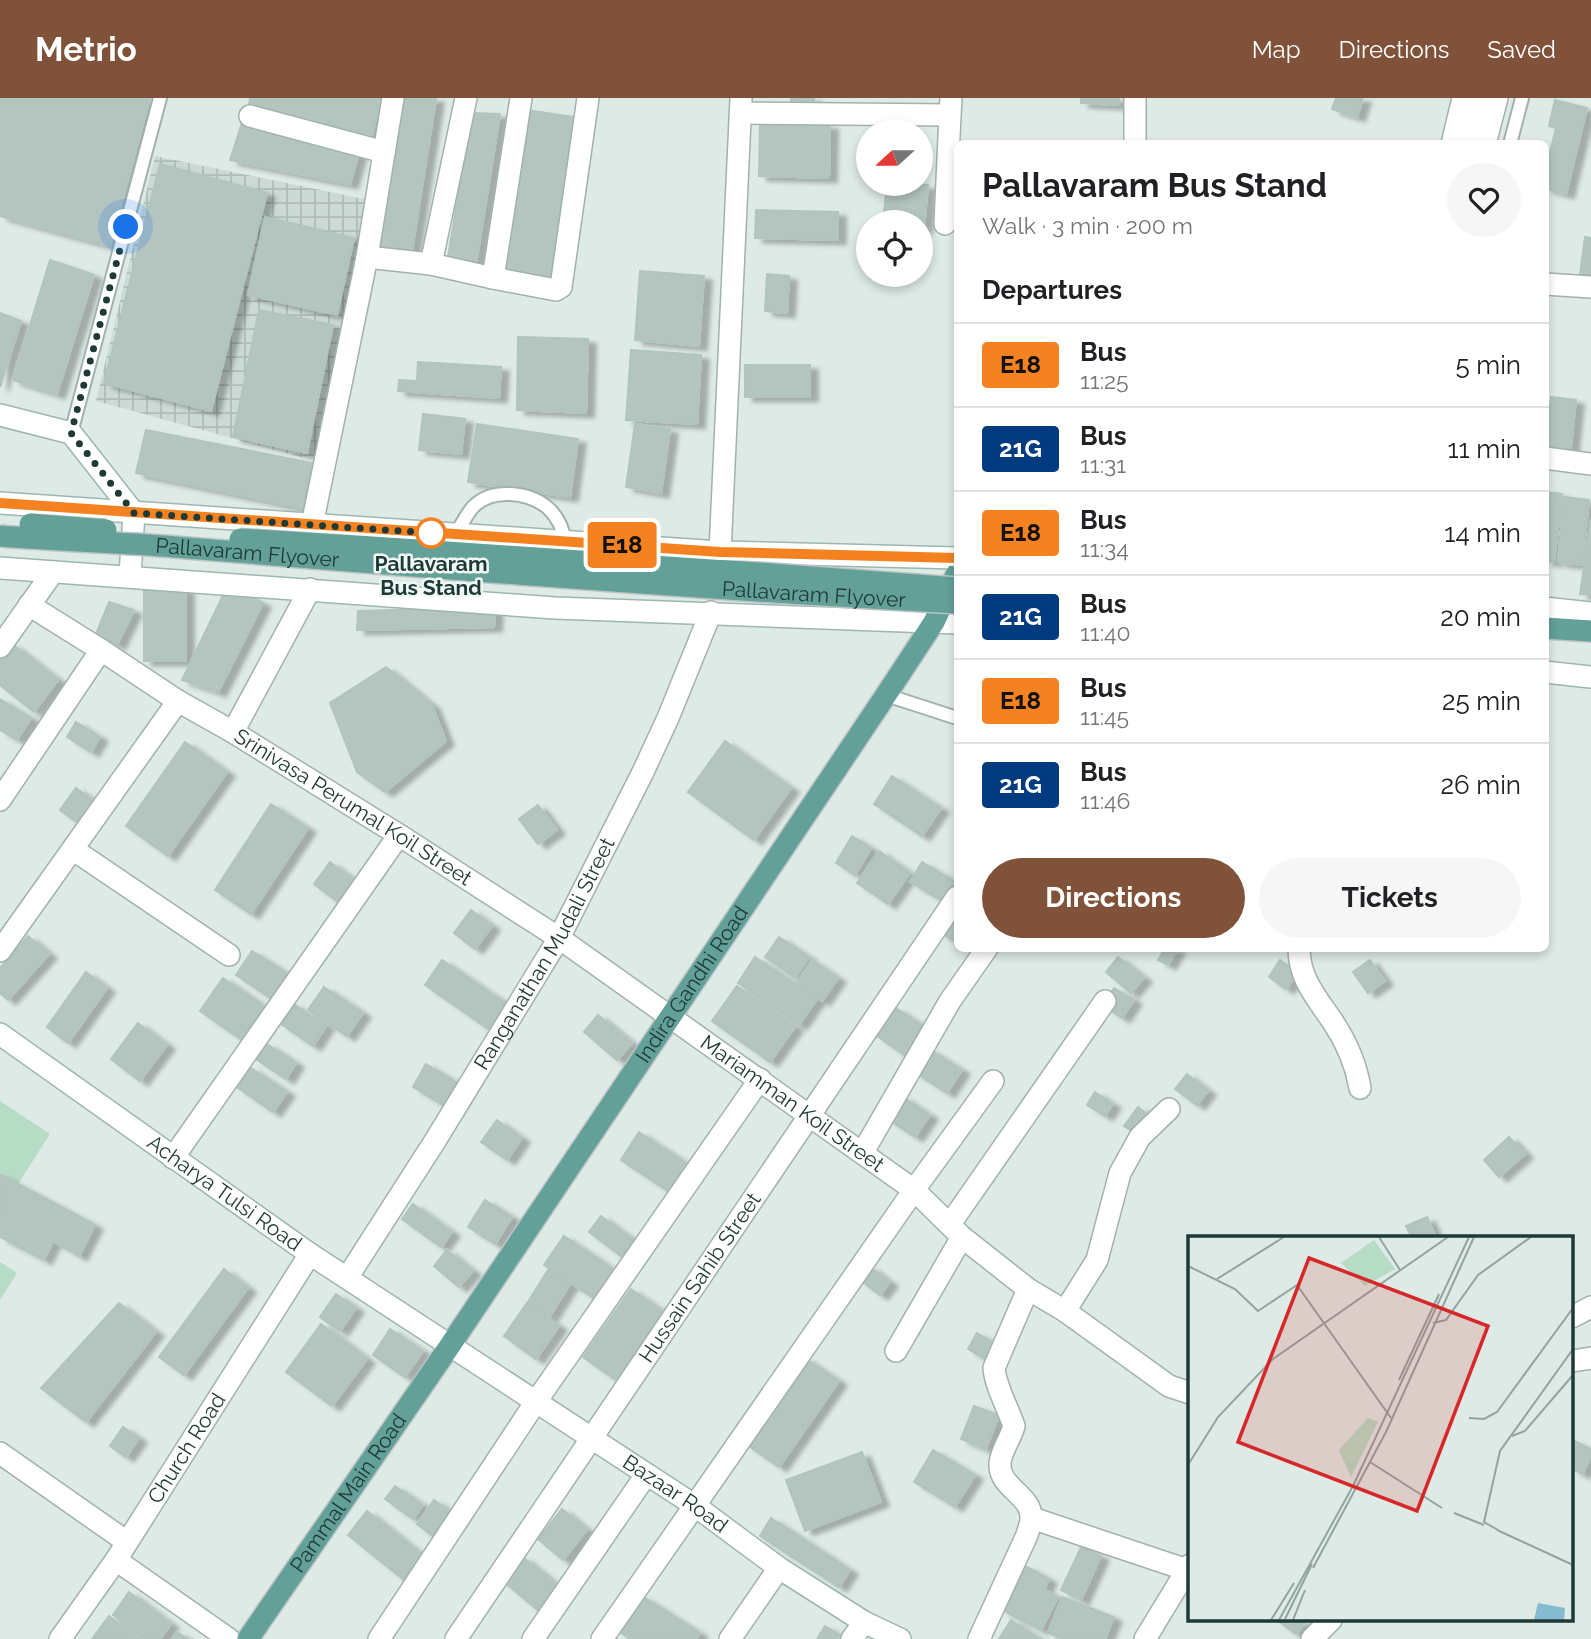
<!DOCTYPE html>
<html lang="en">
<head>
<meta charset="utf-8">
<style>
  body { margin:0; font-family:Raleway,sans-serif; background:#f6f6f6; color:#202124; height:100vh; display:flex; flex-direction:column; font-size:26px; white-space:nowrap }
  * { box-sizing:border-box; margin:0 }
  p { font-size:23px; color:#757577 }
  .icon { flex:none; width:38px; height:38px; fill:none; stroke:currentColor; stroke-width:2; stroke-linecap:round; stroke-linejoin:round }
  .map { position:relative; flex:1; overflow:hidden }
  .side { position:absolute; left:954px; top:42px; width:595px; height:812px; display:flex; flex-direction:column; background:#fff; border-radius:10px; box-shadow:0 4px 10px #0003 }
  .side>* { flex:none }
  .badge { padding:0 14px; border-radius:5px; font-size:24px; line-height:46px }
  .needle { width:46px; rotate:249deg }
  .buttons { position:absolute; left:856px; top:21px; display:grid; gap:14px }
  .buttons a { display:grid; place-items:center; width:77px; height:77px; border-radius:50%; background:#fff; box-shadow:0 4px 10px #0003; font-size:35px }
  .you { position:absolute; width:35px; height:35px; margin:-18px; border:5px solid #fff; border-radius:50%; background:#1a73e8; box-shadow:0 0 0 10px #1a73e833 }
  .map>.badge { position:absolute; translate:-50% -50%; box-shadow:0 0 0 4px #fff }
  h2 { padding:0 28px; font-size:26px; line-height:63px }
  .round { display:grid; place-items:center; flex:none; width:74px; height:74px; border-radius:37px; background:#f6f6f6 }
  .headline { display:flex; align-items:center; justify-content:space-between; height:119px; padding:0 28px }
  h1 { font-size:33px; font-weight:700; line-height:52px }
  .button { display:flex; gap:14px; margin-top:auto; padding:14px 28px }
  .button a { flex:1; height:80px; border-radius:42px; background:#7f5239; color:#fff; font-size:28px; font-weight:700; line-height:80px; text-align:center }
  .button a+a { background:#f6f6f6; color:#202124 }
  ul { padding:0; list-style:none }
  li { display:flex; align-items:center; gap:21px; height:84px; padding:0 28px; border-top:2px solid #e0e0e0 }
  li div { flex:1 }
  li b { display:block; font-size:26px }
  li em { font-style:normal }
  li .badge { min-width:77px; font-weight:700; text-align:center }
  header { display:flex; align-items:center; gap:42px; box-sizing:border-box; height:98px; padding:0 35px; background:#7f5239; color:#fff }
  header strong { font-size:33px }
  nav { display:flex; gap:38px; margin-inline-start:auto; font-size:24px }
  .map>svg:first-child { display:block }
</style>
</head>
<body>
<header>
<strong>Metrio</strong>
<nav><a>Map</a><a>Directions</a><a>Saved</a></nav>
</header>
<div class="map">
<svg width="1591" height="1541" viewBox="0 0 1591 1541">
  <defs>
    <pattern id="industrial-grid" width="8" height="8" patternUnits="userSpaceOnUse" patternTransform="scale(1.75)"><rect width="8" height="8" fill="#ccdad5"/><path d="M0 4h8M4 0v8" fill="none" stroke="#afbcb7"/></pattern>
    <filter id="shadow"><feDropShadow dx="8" dy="4.5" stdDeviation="2" flood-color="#0004"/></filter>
  </defs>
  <rect width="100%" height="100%" fill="#deeae6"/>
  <polygon fill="url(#industrial-grid)" points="155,58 369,102 315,363 96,303"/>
  <g fill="#b6dcc5">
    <polygon points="0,1003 50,1036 0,1114"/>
    <polygon points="0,1164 17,1175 0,1202"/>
  </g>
  <g fill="#b4c5c0" stroke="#b1c4be" stroke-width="2" filter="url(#shadow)">
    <polygon points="0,0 150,0 110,148 0,118"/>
    <polygon points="250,0 381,0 372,37 249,7"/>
    <polygon points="401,0 436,0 411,159 377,153"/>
    <rect x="791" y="0" width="23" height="4"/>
    <polygon points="1081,0 1119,0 1119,7 1081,5"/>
    <polygon points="1336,0 1363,0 1357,19 1332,11"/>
    <polygon points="1555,2 1587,10 1566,96 1545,90 1545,74 1556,30 1549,28"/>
    <polygon points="526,12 574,19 550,185 502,177"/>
    <polygon points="472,15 500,16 476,166 448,159"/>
    <polygon points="242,25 359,54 350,86 230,62"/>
    <polygon points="760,25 830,27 829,80 759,78"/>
    <polygon points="160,66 267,95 211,313 104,285"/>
    <polygon points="887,86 928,87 924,131 920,130 920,124 883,124"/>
    <polygon points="756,112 838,114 838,142 755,140"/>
    <polygon points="265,119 354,140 337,217 248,197"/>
    <polygon points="1585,139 1591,140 1591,178 1580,176"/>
    <polygon points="50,162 94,177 57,296 13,282"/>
    <polygon points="640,173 704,178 699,248 635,242"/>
    <polygon points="767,176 789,178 787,215 765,213"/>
    <polygon points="259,212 333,227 307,355 233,339"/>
    <polygon points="0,215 21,223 0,289"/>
    <polygon points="518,239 588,241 586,315 517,312"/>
    <polygon points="631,252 701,257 697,326 626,322"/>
    <polygon points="418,264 501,269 499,300 398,293 399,282 417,283"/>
    <rect x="745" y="267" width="65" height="32"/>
    <polygon points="1551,299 1576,302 1570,358 1545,355"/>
    <polygon points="423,316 465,321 461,356 419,352"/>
    <polygon points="477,326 578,341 570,399 468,384"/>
    <polygon points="635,326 670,331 661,395 626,389"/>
    <polygon points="146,332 312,365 303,410 136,375"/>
    <polygon points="1545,394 1562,396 1554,464 1545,463"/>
    <polygon points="1564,399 1589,402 1582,467 1558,464"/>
    <polygon points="1591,421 1591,497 1580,496"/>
    <polygon points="228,487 263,505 218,594 182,582"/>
    <rect x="144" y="490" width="42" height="73"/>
    <polygon points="109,504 134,512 117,547 96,536"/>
    <polygon points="495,509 494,529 357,532 358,513"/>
    <polygon points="12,546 58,582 34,614 0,587 0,561"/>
    <polygon points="386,569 432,607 446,643 385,694 357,674 330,605"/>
    <polygon points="0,601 31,620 17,642 0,632"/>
    <polygon points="76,624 100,639 91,654 67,639"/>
    <polygon points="725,643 791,690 754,742 688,694"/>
    <polygon points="185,644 227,674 168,758 126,728"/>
    <polygon points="892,678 941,710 922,738 874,706"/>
    <polygon points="76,690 94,703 78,725 60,712"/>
    <polygon points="271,706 308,730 251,816 215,792"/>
    <polygon points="538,707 557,732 538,746 519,721"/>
    <polygon points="852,738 871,750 855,777 836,765"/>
    <polygon points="879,753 910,775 888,806 857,785"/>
    <polygon points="330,764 358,785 342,807 314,786"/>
    <polygon points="922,764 957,785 957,789 947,806 910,784"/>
    <polygon points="471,812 492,828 475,851 454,835"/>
    <polygon points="948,820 957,826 956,844 939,834"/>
    <polygon points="28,838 49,856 8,902 0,895 0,870"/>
    <polygon points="779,839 809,859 795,880 765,859"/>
    <polygon points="1165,850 1177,851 1168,867 1158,862"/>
    <polygon points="252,853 294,880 278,905 236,877"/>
    <polygon points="755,859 817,901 799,927 738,885"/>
    <polygon points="1118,859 1144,880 1131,895 1106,874"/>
    <polygon points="442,862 508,907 490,932 425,887"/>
    <polygon points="812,862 838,880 822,903 797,885"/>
    <polygon points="1280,862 1298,875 1286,891 1269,879"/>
    <polygon points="1370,862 1385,883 1368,895 1353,874"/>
    <polygon points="86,874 107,890 68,945 47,929"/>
    <polygon points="223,880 265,909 242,942 200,913"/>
    <polygon points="737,888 795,929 770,964 712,923"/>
    <polygon points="324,889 363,915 347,938 308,912"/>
    <polygon points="1114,890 1134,902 1122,920 1103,907"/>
    <polygon points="294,906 326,928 313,948 281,926"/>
    <polygon points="896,910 927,931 907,959 877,938"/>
    <polygon points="598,917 632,945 617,962 584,934"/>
    <polygon points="138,925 167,947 140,983 111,961"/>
    <polygon points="267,946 296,965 286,981 256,961"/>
    <polygon points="929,951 962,972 947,995 914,974"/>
    <polygon points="426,966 466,990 453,1013 413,989"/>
    <polygon points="251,970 287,994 273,1014 238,990"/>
    <polygon points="1187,976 1208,993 1197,1007 1175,991"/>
    <polygon points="1095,994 1113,1006 1105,1018 1087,1007"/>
    <polygon points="903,999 930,1017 915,1039 888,1021"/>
    <polygon points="1138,1009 1152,1020 1139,1038 1124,1028"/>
    <polygon points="497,1022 522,1040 507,1062 481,1044"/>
    <polygon points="639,1034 692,1069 674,1097 621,1062"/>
    <polygon points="1509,1039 1525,1056 1499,1079 1484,1062"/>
    <polygon points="1,1077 95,1127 79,1158 53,1143 44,1162 0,1139"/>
    <polygon points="485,1102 512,1119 495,1146 468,1129"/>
    <polygon points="413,1106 452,1134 441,1149 402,1121"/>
    <polygon points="601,1118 633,1142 621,1158 589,1134"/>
    <polygon points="1427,1119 1436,1140 1412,1140 1406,1128"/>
    <polygon points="564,1138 620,1176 601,1205 544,1167"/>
    <polygon points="447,1152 473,1173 459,1189 434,1168"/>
    <polygon points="870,1169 890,1184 880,1197 860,1182"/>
    <polygon points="224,1171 248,1190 184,1277 159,1259"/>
    <polygon points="548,1172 570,1186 550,1218 528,1204"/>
    <polygon points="631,1191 668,1217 620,1285 583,1259"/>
    <polygon points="336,1196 356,1210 340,1233 320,1219"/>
    <polygon points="119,1205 156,1234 86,1324 41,1290"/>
    <polygon points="527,1205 559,1228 536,1261 504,1238"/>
    <polygon points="321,1226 367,1261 332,1308 286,1274"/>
    <polygon points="390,1231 423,1253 405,1279 373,1257"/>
    <polygon points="977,1235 999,1248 990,1264 968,1251"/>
    <polygon points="805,1260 839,1283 779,1369 746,1346"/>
    <polygon points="974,1308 999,1317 986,1351 961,1341"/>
    <polygon points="123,1329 139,1340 126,1359 110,1348"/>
    <polygon points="1572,1342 1591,1351 1591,1357 1583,1376 1572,1371"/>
    <polygon points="933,1352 975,1377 955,1409 914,1384"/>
    <polygon points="862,1354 881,1404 805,1433 786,1382"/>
    <polygon points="395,1388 423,1407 413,1421 385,1401"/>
    <polygon points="434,1402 456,1418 438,1442 417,1426"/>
    <polygon points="562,1411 587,1432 563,1462 538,1441"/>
    <polygon points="367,1413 423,1458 404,1482 348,1437"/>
    <polygon points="771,1420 850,1472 839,1489 760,1438"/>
    <polygon points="1081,1449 1101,1458 1081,1502 1061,1492"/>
    <polygon points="523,1459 561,1491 541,1515 503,1483"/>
    <polygon points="1025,1468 1049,1481 1044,1491 1058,1499 1041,1532 1002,1512"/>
    <polygon points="129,1494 171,1526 160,1541 145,1541 113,1517"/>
    <polygon points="642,1498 700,1535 696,1541 631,1541 619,1534"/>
    <polygon points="1062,1499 1114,1519 1105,1541 1064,1541 1048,1535"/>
    <polygon points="109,1518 140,1541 92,1541"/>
    <polygon points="1011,1522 1038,1540 1037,1541 999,1541"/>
    <polygon points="1277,1522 1307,1522 1296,1536"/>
    <polygon points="825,1528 845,1540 844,1541 817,1541"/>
    <polygon points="177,1534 188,1541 173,1541"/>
  </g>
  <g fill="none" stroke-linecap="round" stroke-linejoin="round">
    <defs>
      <g id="lane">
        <polyline points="1510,46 1522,0"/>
        <polyline points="71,335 160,0"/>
        <path d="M455 437C461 428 466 417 473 409 492 389 529 394 548 410 558 419 563 431 565 444"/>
        <polyline points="886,597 957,620"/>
      </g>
      <g id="street">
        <polyline points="741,15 950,17 951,0"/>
        <polyline points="250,18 384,54"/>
        <polyline points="1135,46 1135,0"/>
        <polyline points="1452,46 1463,0"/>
        <polyline points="1485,46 1497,0"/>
        <polyline points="945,126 950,17"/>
        <polyline points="367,159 431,166 493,180 521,0"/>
        <polyline points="431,166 466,0"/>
        <polyline points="493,180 556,192 561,189 588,0"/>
        <polyline points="1545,186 1591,189"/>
        <polyline points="1545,360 1591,366"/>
        <polyline points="312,427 367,159 393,0"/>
        <polyline points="720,454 741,0"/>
        <path id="s1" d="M29 507 101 552 178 603 233 634 399 737 559 840 914 1092 962 1139 1028 1191 1065 1213 1169 1288 1190 1295"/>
        <polyline points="0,549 53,474"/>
        <polyline points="233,634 310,491"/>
        <polyline points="0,702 101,552"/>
        <polyline points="74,752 229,857"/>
        <path d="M1299 850C1299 881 1317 900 1333 924 1347 945 1356 966 1360 990"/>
        <polyline points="0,853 178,603"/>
        <polyline points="863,1054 950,903 987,850"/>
        <polyline points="173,1060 399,737"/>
        <polyline points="950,1126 1105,903"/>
        <path id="s2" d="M347 1180 435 1043 559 840 642 676 668 620 711 514"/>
        <polyline points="1065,1213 1097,1162 1120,1075 1140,1039 1169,1011"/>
        <polyline points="1572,1219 1591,1209"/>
        <polyline points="896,1253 962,1139"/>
        <polyline points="1572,1263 1591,1260"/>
        <polyline points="0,1355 127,1444"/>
        <polyline points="1032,1420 1187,1472"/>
        <polyline points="116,1462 229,1541"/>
        <path id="s3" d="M60 1541 116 1462 310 1156"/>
        <polyline points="379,1541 535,1305 760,981"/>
        <path id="s4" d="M456 1541 957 799"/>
        <polyline points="533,1541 646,1377"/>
        <polyline points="602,1541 914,1092 993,983"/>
        <polyline points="730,1541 779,1470"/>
        <polyline points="852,1541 864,1524"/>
        <path d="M979 1541 1027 1437C1028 1432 1031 1426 1031 1421 1033 1397 998 1390 1000 1365 1001 1353 1011 1340 1014 1328 1008 1310 995 1287 994 1270L1028 1191"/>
        <polyline points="1145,1541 1190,1467"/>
        <polyline points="1312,1541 1331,1522"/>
      </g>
      <g id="secondary">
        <polyline points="1467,46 1480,0"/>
        <polyline points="0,317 71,335 134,415 130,478"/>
        <polyline points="0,405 720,454 957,460"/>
        <polyline points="0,470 555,510 957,525"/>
        <polyline points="1545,510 1591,515"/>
        <polyline points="1545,574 1591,579"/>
        <path id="s5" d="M0 936 310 1156 694 1407 779 1470 864 1524 900 1541"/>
      </g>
      <g id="primary">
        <polyline points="1545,530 1591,533"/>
        <path id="s6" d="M248 1541 449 1249 886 597 934 524 957 475"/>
      </g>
    </defs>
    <use href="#lane" stroke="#a1b2ae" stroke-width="16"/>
    <use href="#street" stroke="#a1b2ae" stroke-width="24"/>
    <use href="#secondary" stroke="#9db6b0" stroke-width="24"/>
    <use href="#primary" stroke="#bcc4c3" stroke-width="24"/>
    <use href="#lane" stroke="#fff" stroke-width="12"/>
    <use href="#street" stroke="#fff" stroke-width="21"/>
    <use href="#secondary" stroke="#fff" stroke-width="21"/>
    <use href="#primary" stroke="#62a098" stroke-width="21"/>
    <defs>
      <g id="primary-bridge">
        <polyline points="30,426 106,432"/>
        <path id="s7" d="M0 438C58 443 116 444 175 449 435 470 696 491 957 505"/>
        <polyline points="240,441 599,463 957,490"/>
      </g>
    </defs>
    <use href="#primary-bridge" stroke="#bcc4c3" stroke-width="24" stroke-linecap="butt"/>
    <use href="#primary-bridge" stroke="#62a098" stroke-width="21"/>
  </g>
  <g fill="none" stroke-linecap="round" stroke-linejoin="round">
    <defs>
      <polyline id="line" points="0,405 720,454 957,460"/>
    </defs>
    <use href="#line" stroke="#fff" stroke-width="16"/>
    <use href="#line" stroke="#f58220" stroke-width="10"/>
    <polyline stroke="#1f3a36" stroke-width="7" stroke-dasharray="0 12.6" points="126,129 71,335 134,415 431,435"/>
  </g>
  <circle fill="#fff" stroke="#f58220" stroke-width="3.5" cx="431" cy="435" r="14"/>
  <g text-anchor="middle" stroke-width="5" stroke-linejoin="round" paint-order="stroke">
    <g font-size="21" fill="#1f3a36" stroke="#eff7f4">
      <text dy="7" stroke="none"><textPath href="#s7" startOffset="248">Pallavaram Flyover</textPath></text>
      <text dy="7" stroke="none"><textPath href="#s7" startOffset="816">Pallavaram Flyover</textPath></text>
      <text dy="7" stroke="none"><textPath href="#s1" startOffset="382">Srinivasa Perumal Koil Street</textPath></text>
      <text dy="7" stroke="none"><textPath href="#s2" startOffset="380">Ranganathan Mudali Street</textPath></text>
      <text dy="7" stroke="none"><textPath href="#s6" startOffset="791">Indira Gandhi Road</textPath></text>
      <text dy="7" stroke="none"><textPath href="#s1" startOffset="912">Mariamman Koil Street</textPath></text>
      <text dy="7" stroke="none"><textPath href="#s5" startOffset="275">Acharya Tulsi Road</textPath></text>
      <text dy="7" stroke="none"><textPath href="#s4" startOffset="436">Hussain Sahib Street</textPath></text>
      <text dy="7" stroke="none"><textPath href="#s3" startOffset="229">Church Road</textPath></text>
      <text dy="7" stroke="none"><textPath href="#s6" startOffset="177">Pammal Main Road</textPath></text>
      <text dy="7" stroke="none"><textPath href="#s5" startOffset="817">Bazaar Road</textPath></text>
    </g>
    <g font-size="21" font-weight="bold" fill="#1f3a36" stroke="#eff7f4">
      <text x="431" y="473">Pallavaram<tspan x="431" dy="24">Bus Stand</tspan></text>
    </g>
  </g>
  <g transform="translate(1188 1138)">
    <rect width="385" height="385" fill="#deeae6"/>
    <path d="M180 182 190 186 163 241 151 214Z" fill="#b6dcc5"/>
    <path d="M186 4 207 33 177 50 153 27Z" fill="#b6dcc5"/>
    <path d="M350 367 377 372 376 384H346Z" fill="#85bbd1"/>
    <path fill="none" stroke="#92a4a0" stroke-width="2" d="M191 1 212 34M0 30 47 53 70 75 109 49 203 182M29 43 96 1M245 87 258 84 290 39 343 1M211 144 251 58M281 182 296 183 309 176 385 72M324 200 337 195 385 139M182 226 254 272M0 229 30 181 85 123 260 1M266 277 296 289M309 294 385 329M310 294 296 286 312 215 385 113M125 332 198 196 286 1M97 383 124 328M83 384 106 347M91 384 165 250 281 1M105 384 117 354"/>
    <path fill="#d62828" fill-opacity="0.15" stroke="#d62828" stroke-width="3.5" d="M121 22 300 90 229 275 50 206Z"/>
    <rect width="385" height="385" fill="none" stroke="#1f3a36" stroke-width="3.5"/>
  </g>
</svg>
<div class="buttons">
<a><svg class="needle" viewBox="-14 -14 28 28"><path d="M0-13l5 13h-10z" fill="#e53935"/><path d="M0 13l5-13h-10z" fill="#757577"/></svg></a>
<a><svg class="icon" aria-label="locate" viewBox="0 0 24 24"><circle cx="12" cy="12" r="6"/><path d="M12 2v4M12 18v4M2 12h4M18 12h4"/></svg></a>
</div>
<div class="you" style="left:126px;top:129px"></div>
<b class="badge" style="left:622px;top:447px;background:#f58220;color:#111">E18</b>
<section class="side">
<div class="headline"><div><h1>Pallavaram Bus Stand</h1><p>Walk · 3 min · 200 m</p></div><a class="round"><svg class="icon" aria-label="heart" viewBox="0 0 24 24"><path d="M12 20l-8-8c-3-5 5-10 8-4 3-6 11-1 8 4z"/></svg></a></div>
<h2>Departures</h2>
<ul>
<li><span class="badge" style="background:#f58220;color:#111">E18</span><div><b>Bus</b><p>11:25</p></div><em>5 min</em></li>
<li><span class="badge" style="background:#003b80;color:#fff">21G</span><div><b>Bus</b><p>11:31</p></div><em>11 min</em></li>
<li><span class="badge" style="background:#f58220;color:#111">E18</span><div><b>Bus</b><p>11:34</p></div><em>14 min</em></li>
<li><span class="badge" style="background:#003b80;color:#fff">21G</span><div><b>Bus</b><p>11:40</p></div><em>20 min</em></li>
<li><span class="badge" style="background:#f58220;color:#111">E18</span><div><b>Bus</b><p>11:45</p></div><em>25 min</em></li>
<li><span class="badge" style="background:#003b80;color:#fff">21G</span><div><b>Bus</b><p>11:46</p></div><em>26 min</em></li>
</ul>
<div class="button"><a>Directions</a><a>Tickets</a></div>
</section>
</div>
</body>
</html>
